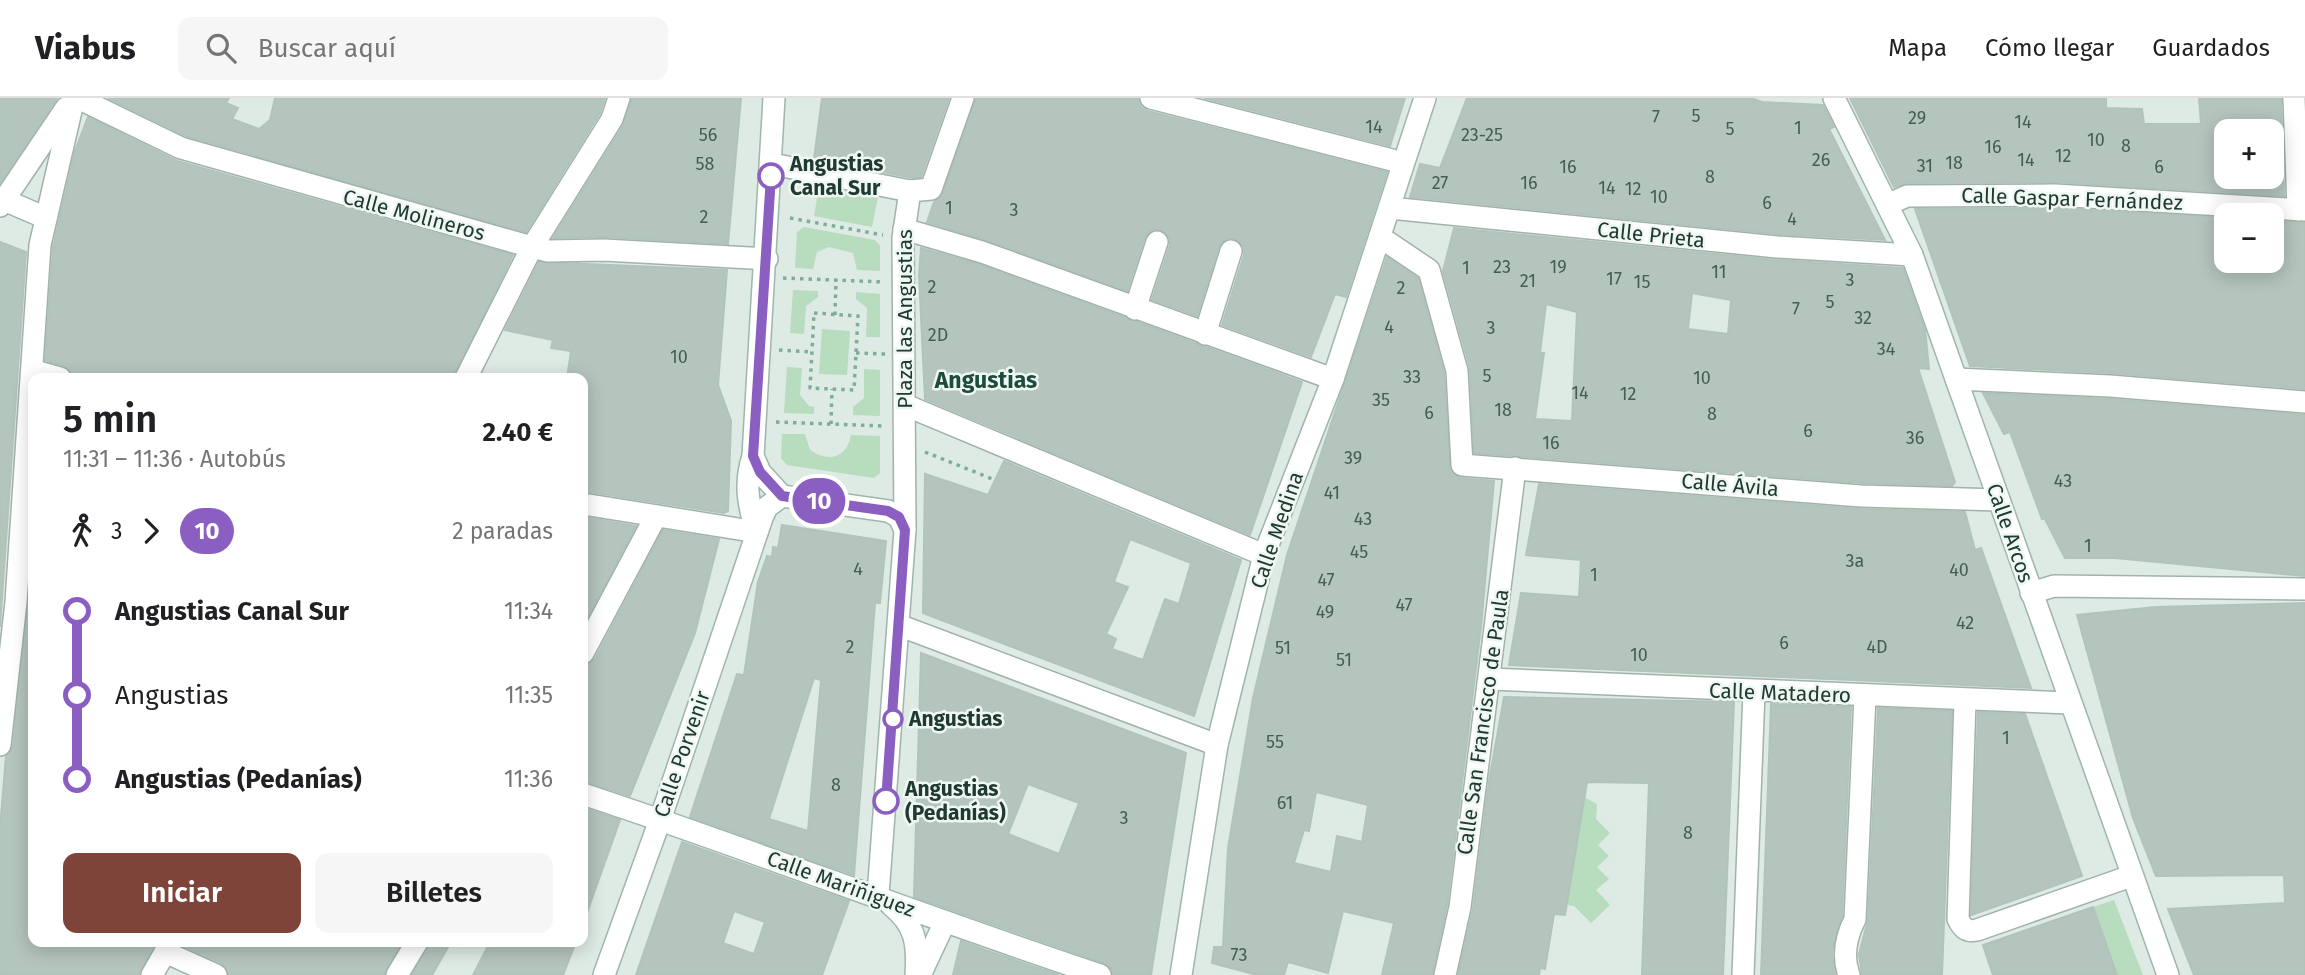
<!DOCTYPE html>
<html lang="es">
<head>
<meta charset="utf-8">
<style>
  body { margin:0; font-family:"Fira Sans",sans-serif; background:#f6f6f6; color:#202124; height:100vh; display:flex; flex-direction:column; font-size:26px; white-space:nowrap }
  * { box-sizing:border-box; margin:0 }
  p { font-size:23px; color:#757577 }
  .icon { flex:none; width:38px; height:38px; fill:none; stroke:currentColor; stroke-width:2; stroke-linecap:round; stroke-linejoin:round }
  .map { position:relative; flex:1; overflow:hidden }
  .panel { position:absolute; left:28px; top:275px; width:560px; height:574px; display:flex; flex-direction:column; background:#fff; border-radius:14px; box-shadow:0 4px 18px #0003 }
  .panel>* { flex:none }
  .badge { padding:0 14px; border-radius:23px; font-size:24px; line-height:46px }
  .controls { position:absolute; left:2214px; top:21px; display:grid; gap:14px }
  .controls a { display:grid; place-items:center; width:70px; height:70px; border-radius:14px; background:#fff; box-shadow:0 4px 18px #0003; font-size:35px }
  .map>.badge { position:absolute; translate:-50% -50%; box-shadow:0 0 0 4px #fff }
  .legs { display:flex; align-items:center; gap:10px; height:77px; padding:0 35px; font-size:23px }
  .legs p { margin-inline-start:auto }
  .headline { display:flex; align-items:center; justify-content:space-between; height:119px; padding:0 35px }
  h1 { font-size:38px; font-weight:600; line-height:52px }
  .cta { display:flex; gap:14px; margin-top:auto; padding:14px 35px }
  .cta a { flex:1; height:80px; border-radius:14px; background:#7f4439; color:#fff; font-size:28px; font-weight:600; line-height:80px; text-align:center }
  .cta a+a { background:#f6f6f6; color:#202124 }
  ul { padding:0 35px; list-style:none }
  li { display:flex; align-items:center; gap:24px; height:84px; font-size:26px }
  li i { display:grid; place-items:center; width:10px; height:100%; margin:0 9px; background:currentColor }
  li i::after { content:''; width:18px; height:18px; margin:-9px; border:5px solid; border-radius:50%; background:#fff }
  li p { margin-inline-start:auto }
  li:first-child i { background:linear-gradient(#0000 50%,currentColor 0) }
  li:last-child i { background:linear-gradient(currentColor 50%,#0000 0) }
  header { display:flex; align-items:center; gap:42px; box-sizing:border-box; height:98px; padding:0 35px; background:#fff; border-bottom:2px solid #e0e0e0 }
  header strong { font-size:33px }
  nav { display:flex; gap:38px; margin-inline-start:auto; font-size:24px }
  .search { width:490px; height:63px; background:#f6f6f6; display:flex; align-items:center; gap:18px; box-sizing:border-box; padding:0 24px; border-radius:14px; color:#757577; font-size:26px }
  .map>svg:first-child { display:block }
</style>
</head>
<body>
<header>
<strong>Viabus</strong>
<div class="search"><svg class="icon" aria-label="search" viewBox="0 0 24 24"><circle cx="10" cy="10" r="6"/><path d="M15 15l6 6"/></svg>Buscar aquí</div>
<nav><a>Mapa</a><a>Cómo llegar</a><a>Guardados</a></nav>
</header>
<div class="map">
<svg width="2305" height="877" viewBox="0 0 2305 877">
  <rect width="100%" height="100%" fill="#deeae4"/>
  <g fill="#b7dcbe">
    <polygon points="819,89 878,99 872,129 814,118"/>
    <polygon points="804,129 875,142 880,148 880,173 857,172 853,155 829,149 817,154 813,171 795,170 797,134"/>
    <polygon points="793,192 818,193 818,199 806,208 804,236 790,235"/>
    <polygon points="856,194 880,196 880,239 866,239 867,210 856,201"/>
    <polygon points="822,231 850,233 847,277 819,276"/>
    <polygon points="787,269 802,270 800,297 809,308 814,309 814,316 784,315"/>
    <polygon points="864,271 880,272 880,318 853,317 853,309 864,300"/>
    <path d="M782 336H805L810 352C828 365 847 360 851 337L880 338V375L874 380 787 367 781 360Z"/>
    <polygon points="1584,699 1597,706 1596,721 1610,735 1598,747 1609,758 1597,769 1609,781 1596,792 1610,807 1591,825 1574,808 1566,807"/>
    <polygon points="2114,802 2143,877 2117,877 2093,809"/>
  </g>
  <g fill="#b4c5bd" stroke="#b1c4ba" stroke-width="2" fill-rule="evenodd">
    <polygon points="0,0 57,0 0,85"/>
    <polygon points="108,0 229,0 226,5 238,10 232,21 259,31 270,22 275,0 605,0 600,15 526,134 186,38"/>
    <polygon points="632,0 741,0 728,146 605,139 553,140 623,28"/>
    <polygon points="822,0 949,0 921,79 913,80 814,61"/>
    <polygon points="976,0 1138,0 1141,9 1148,13 1387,74 1346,199 1335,196 1311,259 1222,227 1244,157 1244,149 1236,141 1227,140 1219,148 1197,218 1152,202 1170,147 1170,141 1162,132 1154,131 1145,139 1127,193 986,142 927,124 934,104 943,95"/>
    <polygon points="1204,0 1405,0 1390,48"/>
    <polygon points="1467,0 1751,0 1762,4 1823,7 1834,29 1829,31 1885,142 1778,136 1410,99 1420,66 1440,70"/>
    <path d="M1850 0H2106V10L2142 11 2144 26H2201L2199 0H2281L2284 98 2055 84 1907 85 1894 89ZM2226 33H2272V79H2226Z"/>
    <polygon points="88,19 177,63 513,157 453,280 85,280 73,277 64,268 45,262 53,149 75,53"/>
    <polygon points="2055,110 2226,120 2226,163 2272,163 2272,123 2305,125 2305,291 2111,275 1970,268 1915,111"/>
    <path d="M1454 130 1776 162 1903 170 1925 231 1929 271 1918 270 1955 384 1952 388 1862 385 1474 355 1470 270 1443 173ZM1692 195 1731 202 1728 236 1688 231ZM1546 206 1577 214 1572 323 1535 321 1544 255H1540Z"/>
    <polygon points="0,144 26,154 0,529"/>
    <polygon points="921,150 978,166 1302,284 1250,437 925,301 919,178"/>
    <path d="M1387 159 1418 180 1444 275 1450 373 1460 380 1494 383 1481 529 1447 807 1432 877H1382L1394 825 1343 813 1328 875 1288 864 1284 877H1257L1212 865 1214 849H1223L1228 750 1253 600 1287 457ZM1316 694 1368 707 1362 744 1337 738 1331 774 1294 765 1304 732 1309 733Z"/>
    <polygon points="539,164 727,172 718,287 731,323 728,413 724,415 583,393 583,280 567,280 571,253 551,250 553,242 505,232"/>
    <polygon points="1983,295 2109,301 2305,317 2305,478 2115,460 2065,460 2045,421 2042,421 2010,334 2004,336"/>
    <path d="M1004 363 1241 462 1194 618 923 515 925 376 988 397ZM1130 441 1191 465 1179 506 1165 501 1143 562 1112 551 1116 541 1106 536 1128 489 1114 484Z"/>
    <polygon points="1539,386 1860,411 1965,414 1975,452 1981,450 2031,590 1509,567 1521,495 1579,499 1581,462 1526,457"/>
    <polygon points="583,419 636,428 583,528"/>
    <path d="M782 427 886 443 880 505H875L854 777 690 719 737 576 744 577 758 484 767 458 772 459 773 449 778 450ZM814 580 821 582 808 733 769 721Z"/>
    <polygon points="663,432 719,441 695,535 630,698 583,683 583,568 595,561"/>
    <polygon points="33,443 33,844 156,844 139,877 0,877 0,730 6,658 13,648"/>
    <polygon points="2305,505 2305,877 2194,877 2168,811 2285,805 2284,777 2156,778 2133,720 2077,517 2156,509"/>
    <path d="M921 555 1186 655 1151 877H1113L1110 869 1104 865 914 799ZM1028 686 1079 705 1059 756 1008 736Z"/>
    <polygon points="1504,599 1734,604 1723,877 1642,877 1649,685 1587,684 1565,817 1554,816 1545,871 1540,870 1539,877 1458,877 1473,811 1489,683"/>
    <polygon points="1771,606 1851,609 1842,818 1832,855 1835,877 1761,877"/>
    <polygon points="1878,610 1952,613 1942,877 1862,877 1859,856 1868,822"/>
    <polygon points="1978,614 2025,616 2082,778 1971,817"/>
    <polygon points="583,710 620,722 585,820 583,819"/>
    <path d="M682 744 849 803 822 877H636ZM734 813 765 824 754 856 723 845Z"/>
    <polygon points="2093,809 2117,877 1993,877 1983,847"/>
    <polygon points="961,843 985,852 1059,877 953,877"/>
    <polygon points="184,844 402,844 384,877 229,877 222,865 183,848"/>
    <polygon points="430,844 451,844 432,877 412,877"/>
    <polygon points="490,844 576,844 563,877 473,877"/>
  </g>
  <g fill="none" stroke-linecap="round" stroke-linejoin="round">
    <defs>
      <g id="street">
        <polyline points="78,0 181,50 532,149 548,153 604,152 767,161"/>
        <polyline points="1151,0 1392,62"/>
        <polyline points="2294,0 2298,112"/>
        <polyline points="772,66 910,93 903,140 905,432"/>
        <polyline points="910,93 931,91 963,0"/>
        <polyline points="4,102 46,120"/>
        <polyline points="1889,106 1907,98 2055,97 2305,112"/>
        <polyline points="0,108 66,10"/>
        <polyline points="1390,110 1777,149 1912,157"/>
        <polyline points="904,131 982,154 1333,281"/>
        <polyline points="1380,139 1429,172 1457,273 1462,367 1861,398 1999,402"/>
        <polyline points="1135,211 1157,144"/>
        <polyline points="1205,236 1231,153"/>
        <polyline points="32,272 60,280"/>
        <polyline points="466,280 532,149 612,21 619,0"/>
        <polyline points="1956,281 2110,288 2305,304"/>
        <polyline points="905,307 1264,457"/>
        <polyline points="583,406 757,434"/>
        <polyline points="2031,495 2054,488 2305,491"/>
        <polyline points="901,528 1217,647"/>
        <polyline points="583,555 656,418"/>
        <polyline points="1490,581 2069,605"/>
        <path d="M1965 603 1958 821C1963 831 1967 834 1977 832L2131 778"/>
        <polyline points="0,647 16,504 40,147 74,0"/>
        <polyline points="583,696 660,722"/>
        <polyline points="165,854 216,877"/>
        <polyline points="152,877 171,844"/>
        <polyline points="397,877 417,844"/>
        <polyline points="1445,877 1460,809 1515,370"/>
        <polyline points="1743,877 1754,594"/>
        <path d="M1849 877C1842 858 1846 839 1855 821L1865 598"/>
      </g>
      <g id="secondary">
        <polyline points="774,0 753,358 760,374 782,398 888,413 899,419 905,432 878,797"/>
        <polyline points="1834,0 1912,157 2168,877"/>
        <path d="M753 358C744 386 748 407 757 434"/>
        <path d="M660 722C807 773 952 828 1100 877"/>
        <path d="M891 807C916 827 918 846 916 877"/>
        <polyline points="921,875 944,826"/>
        <polyline points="604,877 660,722 762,420 767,409 782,398"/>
        <polyline points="1181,877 1217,647 1264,457 1333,281 1425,0"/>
      </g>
    </defs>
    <use href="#street" stroke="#a1b2ab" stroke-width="24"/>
    <use href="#secondary" stroke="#9eb6ab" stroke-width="24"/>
    <g stroke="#7eae9b" stroke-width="3.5" stroke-dasharray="3.5 5" stroke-linecap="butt">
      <polyline points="790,120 883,137"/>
      <polyline points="783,180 884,184"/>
      <polygon points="814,215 858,218 854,292 810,290"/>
      <polyline points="835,217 836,182"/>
      <polyline points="779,252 812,254"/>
      <polyline points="856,255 885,256"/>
      <polyline points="776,324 884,328"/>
      <polyline points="831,326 832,291"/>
      <polyline points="925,354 995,382"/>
    </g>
    <use href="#street" stroke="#fff" stroke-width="21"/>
    <use href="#secondary" stroke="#fff" stroke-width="21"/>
  </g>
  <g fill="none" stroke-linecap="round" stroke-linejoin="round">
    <defs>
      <polyline id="line-1" points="771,78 753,358 760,374 782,398 888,413 899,419 905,432 886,703"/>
    </defs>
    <use href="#line-1" stroke="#fff" stroke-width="16"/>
    <use href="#line-1" stroke="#8a5fc1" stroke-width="10"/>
  </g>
  <g fill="#fff" stroke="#8a5fc1" stroke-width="3.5">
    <circle cx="771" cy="78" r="12"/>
    <circle cx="893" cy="621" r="9"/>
    <circle cx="886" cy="703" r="12"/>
  </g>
  <g text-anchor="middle" stroke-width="5" stroke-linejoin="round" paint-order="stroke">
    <g font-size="18" fill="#455d54">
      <text x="1696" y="24">5</text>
      <text x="1656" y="25">7</text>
      <text x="1917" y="26">29</text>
      <text x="2023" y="30">14</text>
      <text x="1374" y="35">14</text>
      <text x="1798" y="36">1</text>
      <text x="1730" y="37">5</text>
      <text x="708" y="43">56</text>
      <text x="1482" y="43">23-25</text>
      <text x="2096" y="48">10</text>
      <text x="2126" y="54">8</text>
      <text x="1993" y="55">16</text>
      <text x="2063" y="64">12</text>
      <text x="1821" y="68">26</text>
      <text x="2026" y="68">14</text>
      <text x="1954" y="71">18</text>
      <text x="705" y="72">58</text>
      <text x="1925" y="74">31</text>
      <text x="1568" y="75">16</text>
      <text x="2159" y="75">6</text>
      <text x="1710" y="85">8</text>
      <text x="1440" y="91">27</text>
      <text x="1529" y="91">16</text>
      <text x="1607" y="96">14</text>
      <text x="1633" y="97">12</text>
      <text x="1659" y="105">10</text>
      <text x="1767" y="111">6</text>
      <text x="949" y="116">1</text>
      <text x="1014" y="118">3</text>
      <text x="704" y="125">2</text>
      <text x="1792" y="127">4</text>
      <text x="1502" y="175">23</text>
      <text x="1558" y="175">19</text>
      <text x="1466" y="176">1</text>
      <text x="1719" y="180">11</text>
      <text x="1614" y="187">17</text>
      <text x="1850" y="188">3</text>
      <text x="1528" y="189">21</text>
      <text x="1642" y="190">15</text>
      <text x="932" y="195">2</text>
      <text x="1401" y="196">2</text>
      <text x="1830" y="210">5</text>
      <text x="1796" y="217">7</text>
      <text x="1863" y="226">32</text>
      <text x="1389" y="235">4</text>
      <text x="1491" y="236">3</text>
      <text x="938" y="243">2D</text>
      <text x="1886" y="257">34</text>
      <text x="679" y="265">10</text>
      <text x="1487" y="284">5</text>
      <text x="1412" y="285">33</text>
      <text x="1702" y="286">10</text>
      <text x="1580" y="301">14</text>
      <text x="1628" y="302">12</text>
      <text x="1381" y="308">35</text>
      <text x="1503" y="318">18</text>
      <text x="1429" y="321">6</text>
      <text x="1712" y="322">8</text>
      <text x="1808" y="339">6</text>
      <text x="1915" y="346">36</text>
      <text x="1551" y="351">16</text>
      <text x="1353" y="366">39</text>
      <text x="2063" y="389">43</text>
      <text x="1332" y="401">41</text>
      <text x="1363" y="427">43</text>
      <text x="2088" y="454">1</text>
      <text x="1359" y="460">45</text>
      <text x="1855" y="469">3a</text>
      <text x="858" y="477">4</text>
      <text x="1959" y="478">40</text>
      <text x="1594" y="483">1</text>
      <text x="1326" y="488">47</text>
      <text x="1404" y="513">47</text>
      <text x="1325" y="520">49</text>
      <text x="1965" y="531">42</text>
      <text x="1784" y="551">6</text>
      <text x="850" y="555">2</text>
      <text x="1877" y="555">4D</text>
      <text x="1283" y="556">51</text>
      <text x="1639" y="563">10</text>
      <text x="1344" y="568">51</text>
      <text x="2006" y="646">1</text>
      <text x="1275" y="650">55</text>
      <text x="836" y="693">8</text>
      <text x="1285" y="711">61</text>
      <text x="1124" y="726">3</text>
      <text x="1688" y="741">8</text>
      <text x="1239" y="863">73</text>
    </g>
    <g font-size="21" font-weight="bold" fill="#203a31" stroke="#eff7f2" text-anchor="start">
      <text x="790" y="73">Angustias<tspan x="790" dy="24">Canal Sur</tspan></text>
      <text x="909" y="628">Angustias</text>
      <text x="905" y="698">Angustias<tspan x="905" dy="24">(Pedanías)</tspan></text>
    </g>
    <g font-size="21" fill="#203a31" stroke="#eff7f2">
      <text transform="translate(2072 101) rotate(2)" y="7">Calle Gaspar Fernández</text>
      <text transform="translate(414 117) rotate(15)" y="7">Calle Molineros</text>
      <text transform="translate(1651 137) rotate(6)" y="7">Calle Prieta</text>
      <text transform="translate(905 221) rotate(-90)" y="7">Plaza las Angustias</text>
      <text transform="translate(1730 387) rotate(5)" y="7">Calle Ávila</text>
      <text transform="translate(1277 432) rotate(-71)" y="7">Calle Medina</text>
      <text transform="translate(2010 435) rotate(71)" y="7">Calle Arcos</text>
      <text transform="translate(1780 595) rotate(2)" y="7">Calle Matadero</text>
      <text transform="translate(1483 624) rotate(-82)" y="7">Calle San Francisco de Paula</text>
      <text transform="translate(682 656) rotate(-71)" y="7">Calle Porvenir</text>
      <text transform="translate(841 786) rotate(20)" y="7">Calle Mariñiguez</text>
    </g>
    <g font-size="23" font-weight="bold" fill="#1c4c3c" stroke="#eff7f2">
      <text x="986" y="290">Angustias</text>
    </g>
  </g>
</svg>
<div class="controls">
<a>+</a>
<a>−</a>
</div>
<b class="badge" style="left:819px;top:403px;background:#8a5fc1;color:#fff">10</b>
<section class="panel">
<div class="headline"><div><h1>5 min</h1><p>11:31 – 11:36 · Autobús</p></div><b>2.40 €</b></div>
<div class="legs"><svg class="icon" aria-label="walk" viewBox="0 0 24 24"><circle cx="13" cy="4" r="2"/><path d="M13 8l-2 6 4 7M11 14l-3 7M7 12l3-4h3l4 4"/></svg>3<svg class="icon" aria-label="forward" viewBox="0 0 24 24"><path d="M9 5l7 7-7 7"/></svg><b class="badge" style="background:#8a5fc1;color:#fff">10</b><p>2 paradas</p></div>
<ul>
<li><i style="color:#8a5fc1"></i><b>Angustias Canal Sur</b><p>11:34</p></li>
<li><i style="color:#8a5fc1"></i><span>Angustias</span><p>11:35</p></li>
<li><i style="color:#8a5fc1"></i><b>Angustias (Pedanías)</b><p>11:36</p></li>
</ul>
<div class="cta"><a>Iniciar</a><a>Billetes</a></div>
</section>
</div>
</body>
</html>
